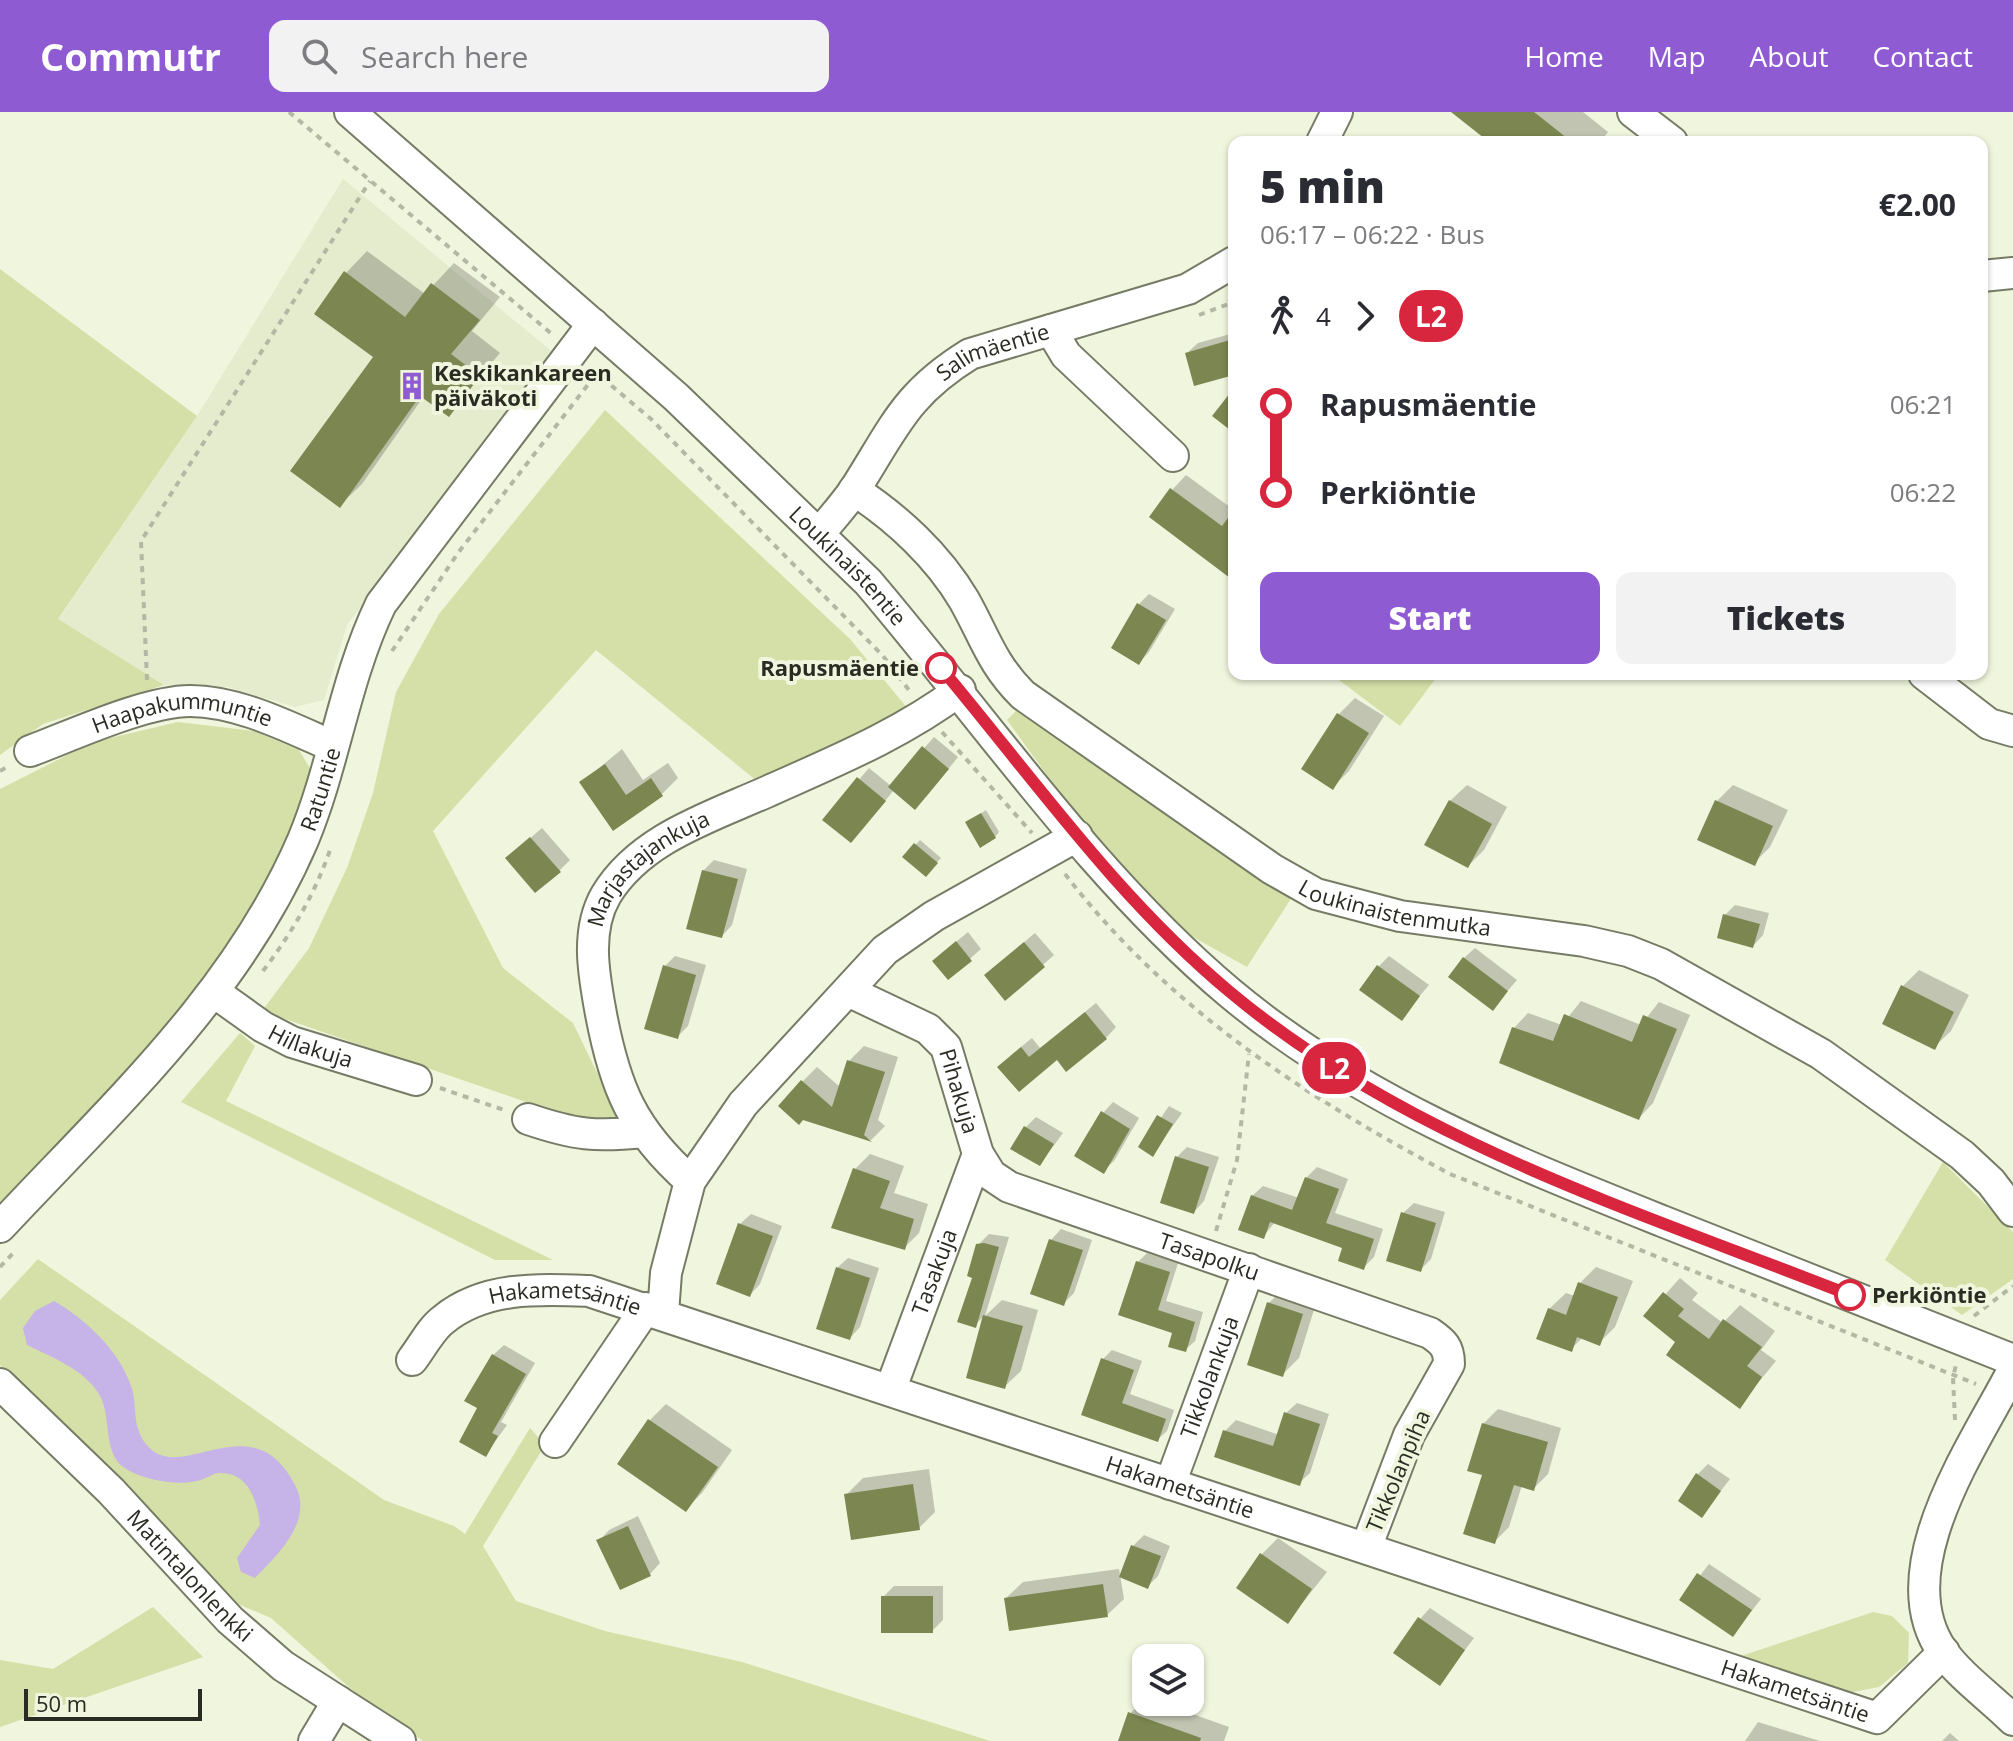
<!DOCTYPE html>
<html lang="en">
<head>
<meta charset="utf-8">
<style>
  body { margin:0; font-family:"Open Sans",sans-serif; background:#f2f2f3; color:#2b2b33; height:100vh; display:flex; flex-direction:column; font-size:30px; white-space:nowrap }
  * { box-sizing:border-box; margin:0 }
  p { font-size:26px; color:#7c7c81 }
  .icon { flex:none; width:44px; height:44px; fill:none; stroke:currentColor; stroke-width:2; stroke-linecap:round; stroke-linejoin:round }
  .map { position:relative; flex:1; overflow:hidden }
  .side { position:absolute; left:1228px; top:24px; width:760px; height:544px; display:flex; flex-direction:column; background:#fff; border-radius:16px; box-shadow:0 2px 6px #0004 }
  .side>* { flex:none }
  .badge { padding:0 16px; border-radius:26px; font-size:28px; line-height:52px }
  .tools { position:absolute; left:1132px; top:1532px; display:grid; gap:16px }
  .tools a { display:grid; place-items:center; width:72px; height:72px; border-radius:16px; background:#fff; box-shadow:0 2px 6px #0004; font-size:40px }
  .scale { position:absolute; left:24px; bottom:20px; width:178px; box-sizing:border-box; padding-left:8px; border:4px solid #2a2c23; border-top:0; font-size:22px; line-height:28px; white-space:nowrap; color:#2a2c23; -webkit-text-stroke:6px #f0f5dd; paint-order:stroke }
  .map>.badge { position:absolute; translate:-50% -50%; box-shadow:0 0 0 4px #fff }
  .legs { display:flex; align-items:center; gap:12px; height:88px; padding:0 32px; font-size:26px }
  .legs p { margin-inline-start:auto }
  .summary { display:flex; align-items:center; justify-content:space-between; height:136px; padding:0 32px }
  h1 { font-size:44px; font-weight:800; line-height:60px }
  .primary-button { display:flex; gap:16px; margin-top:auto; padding:16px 32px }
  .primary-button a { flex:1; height:92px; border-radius:16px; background:#8f5bd3; color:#fff; font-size:32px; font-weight:800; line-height:92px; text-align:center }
  .primary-button a+a { background:#f2f2f3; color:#2b2b33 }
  ul { padding:0 32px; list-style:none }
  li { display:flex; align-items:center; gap:28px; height:88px; font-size:30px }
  li i { display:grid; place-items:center; width:12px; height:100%; margin:0 10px; background:currentColor }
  li i::after { content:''; width:20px; height:20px; margin:-10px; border:6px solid; border-radius:50%; background:#fff }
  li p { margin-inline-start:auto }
  li:first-child i { background:linear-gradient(#0000 50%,currentColor 0) }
  li:last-child i { background:linear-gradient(currentColor 50%,#0000 0) }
  header { display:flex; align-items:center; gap:48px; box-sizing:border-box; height:112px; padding:0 40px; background:#8f5bd3; color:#fff }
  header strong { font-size:38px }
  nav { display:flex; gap:44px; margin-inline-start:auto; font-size:28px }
  .search { width:560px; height:72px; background:#f2f2f3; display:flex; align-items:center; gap:20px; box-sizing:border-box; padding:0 28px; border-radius:16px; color:#7c7c81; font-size:30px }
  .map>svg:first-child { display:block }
</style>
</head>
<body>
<header>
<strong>Commutr</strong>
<div class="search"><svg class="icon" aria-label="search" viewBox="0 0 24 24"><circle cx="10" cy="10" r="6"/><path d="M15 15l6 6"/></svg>Search here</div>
<nav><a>Home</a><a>Map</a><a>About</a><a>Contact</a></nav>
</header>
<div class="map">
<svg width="2013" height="1629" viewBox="0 0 2013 1629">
  <rect width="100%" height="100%" fill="#f0f5dd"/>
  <polygon fill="#e5eccd" points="343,67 556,243 347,513 324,588 295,595 228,575 164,573 58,508 197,304"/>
  <g fill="#d4e0a7">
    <polygon points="0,157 197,304 58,507 164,573 43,612 0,643"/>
    <polygon points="605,298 850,527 909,598 763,674 596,538 433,719 503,856 573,911 619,1006 584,1010 262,899 309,836 347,756 373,681 396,580 439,502"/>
    <polygon points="1331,562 1439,562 1400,614"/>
    <polygon points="1019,596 1292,785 1247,855 1184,820 1091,724 1007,608"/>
    <polygon points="178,610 254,619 299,638 314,663 277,761 224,842 140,947 0,1093 0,677 93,630"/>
    <polygon points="240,921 255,934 226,989 553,1148 495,1148 181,990"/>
    <polygon points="1943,1050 2013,1120 2013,1167 1962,1203 1885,1148"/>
    <polygon points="38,1147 384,1388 454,1414 465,1422 530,1316 545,1333 483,1434 516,1489 605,1519 742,1550 990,1629 423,1629 360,1585 271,1506 238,1492 0,1253 0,1188"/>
    <polygon points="153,1495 203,1545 0,1615 0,1548 53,1557"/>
    <polygon points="1873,1500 1892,1504 1909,1521 1908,1551 1879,1575 1848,1581 1741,1544"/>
  </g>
  <path fill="#c6b3e8" d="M54 1189C85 1207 119 1238 131 1274 138 1294 131 1313 146 1332 179 1376 251 1288 295 1373 314 1409 278 1442 255 1466L241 1460 237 1446 260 1413C258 1391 249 1360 220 1361 213 1361 204 1368 197 1369 176 1374 145 1368 126 1357 100 1341 114 1302 97 1279 81 1256 51 1245 27 1233L23 1216 35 1199Z"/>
  <g fill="#0003">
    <polygon points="1454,0 1583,0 1608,20 1600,30 1493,30"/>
    <polygon points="367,139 425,182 454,151 500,185 472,219 500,241 449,302 424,284 362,372 340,393 376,244 346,161"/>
    <polygon points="1234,221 1234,261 1196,272 1187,241 1198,231"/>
    <polygon points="1186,363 1234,398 1234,462 1172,378"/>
    <polygon points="1149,482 1175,497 1149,540 1139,551 1139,492"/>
    <polygon points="1355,586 1384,604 1349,659 1333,675 1304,657 1339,602"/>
    <polygon points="934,625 958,645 926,685 894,678 861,718 825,707 869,656 891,674"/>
    <polygon points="622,637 643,668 668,651 678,666 662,682 614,716 582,670"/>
    <polygon points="1467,673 1507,695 1484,738 1468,754 1450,689"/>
    <polygon points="1733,673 1788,698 1770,735 1754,751 1717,689"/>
    <polygon points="986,698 999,720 995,725 968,710"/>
    <polygon points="542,716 570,748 559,759 519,736"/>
    <polygon points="920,728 941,746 926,762 905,745"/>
    <polygon points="714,748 747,757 732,813 722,824 703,759"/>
    <polygon points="1735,793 1769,801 1763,823 1753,834 1725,803"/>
    <polygon points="968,820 981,837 948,866 945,839"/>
    <polygon points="1035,821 1054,843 1006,886 997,853"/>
    <polygon points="1475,836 1517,868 1492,897 1464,846"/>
    <polygon points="675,844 706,853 688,914 677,925 665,854"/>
    <polygon points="1389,844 1429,873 1401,906 1379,854"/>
    <polygon points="1919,858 1969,883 1951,919 1934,935 1903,874"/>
    <polygon points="1581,889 1641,913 1659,890 1690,903 1653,991 1639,1006 1514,916 1528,901 1562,913"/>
    <polygon points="1096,891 1116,915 1106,926 1057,945 1019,977 1010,944 1032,926 1040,936"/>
    <polygon points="864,934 898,945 878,1008 885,1014 871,1028 803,1006 802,970 817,955 840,975 849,949"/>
    <polygon points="1113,990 1139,1006 1114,1049 1103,1059 1103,1001"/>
    <polygon points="1169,994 1182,1001 1153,1042 1141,1035"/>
    <polygon points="1036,1005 1063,1021 1040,1052 1026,1015"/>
    <polygon points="1187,1035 1219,1045 1204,1089 1194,1100 1177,1045"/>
    <polygon points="870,1042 904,1054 894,1081 928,1092 919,1121 904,1136 855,1057"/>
    <polygon points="1317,1055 1348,1067 1335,1101 1383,1117 1374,1145 1363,1156 1345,1135 1275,1110 1263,1125 1252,1084 1263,1074 1299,1086 1306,1066"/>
    <polygon points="1414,1091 1445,1100 1431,1147 1420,1158 1403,1101"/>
    <polygon points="751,1102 782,1114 760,1172 750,1183 740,1112"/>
    <polygon points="1061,1117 1092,1128 1074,1181 1063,1192 1051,1128"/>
    <polygon points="989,1122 1009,1125 985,1204 1002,1188 1038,1198 1021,1259 1004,1275 968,1264 985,1203 975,1213 978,1133"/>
    <polygon points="1147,1141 1178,1151 1166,1189 1203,1200 1195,1229 1185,1238 1175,1220 1121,1202 1138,1150"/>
    <polygon points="848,1146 879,1156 860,1215 850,1226 837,1156"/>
    <polygon points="1596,1155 1633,1169 1615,1215 1599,1231 1583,1225 1571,1237 1549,1197 1566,1181 1575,1184 1580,1171"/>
    <polygon points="1680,1166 1698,1181 1692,1188 1723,1211 1740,1193 1775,1219 1761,1238 1776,1249 1739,1294 1678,1230 1646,1204"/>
    <polygon points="1285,1175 1318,1185 1299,1246 1282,1263 1269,1191"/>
    <polygon points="504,1233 535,1251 501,1310 507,1313 486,1342 480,1295 493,1243"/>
    <polygon points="1112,1238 1142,1249 1130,1282 1174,1298 1167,1319 1157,1328 1084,1301 1103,1247"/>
    <polygon points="1297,1291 1329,1302 1310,1361 1299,1371 1225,1319 1236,1308 1279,1323 1286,1301"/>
    <polygon points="666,1292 732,1338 702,1381 686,1397 650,1308"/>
    <polygon points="1498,1297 1561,1316 1548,1362 1533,1377 1522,1373 1509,1415 1494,1430 1485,1362 1483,1312"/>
    <polygon points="1708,1352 1730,1367 1702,1403 1697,1363"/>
    <polygon points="929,1357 935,1400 919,1416 846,1383 863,1366"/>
    <polygon points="638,1404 660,1451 650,1462 599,1429 609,1418"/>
    <polygon points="1144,1423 1170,1434 1158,1464 1148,1474 1133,1434"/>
    <polygon points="1278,1426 1327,1460 1288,1509 1262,1442"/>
    <polygon points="1709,1452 1761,1487 1733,1523 1681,1488"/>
    <polygon points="1119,1457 1124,1487 1107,1503 1006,1486 1023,1470"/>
    <polygon points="894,1474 943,1474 943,1508 932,1519 883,1485"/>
    <polygon points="1430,1496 1474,1526 1440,1571 1420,1507"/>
    <polygon points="1146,1585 1146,1590 1159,1590 1229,1615 1224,1629 1120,1629 1130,1602"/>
    <polygon points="1758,1610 1820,1629 1745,1629"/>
    <polygon points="1950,1621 1959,1629 1942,1629"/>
  </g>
  <g fill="#7c8650">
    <polygon points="1451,0 1534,0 1572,30 1489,30"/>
    <polygon points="344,159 405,205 431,171 480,208 451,242 480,264 449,305 420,284 340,396 290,359 373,245 314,202"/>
    <polygon points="1230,228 1234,263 1194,274 1185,241"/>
    <polygon points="1234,276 1234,321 1212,304"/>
    <polygon points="1170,376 1222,414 1234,398 1234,469 1149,405"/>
    <polygon points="1137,491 1166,508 1139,553 1111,536"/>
    <polygon points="1337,601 1369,621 1333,678 1301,657"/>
    <polygon points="922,634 949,657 915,698 888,675"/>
    <polygon points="605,652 626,683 651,666 663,684 613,719 579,670"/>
    <polygon points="857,665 886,689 851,731 822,708"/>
    <polygon points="1449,688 1492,712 1468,756 1424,733"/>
    <polygon points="1715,688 1773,714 1755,754 1697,728"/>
    <polygon points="981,701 996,726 980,736 965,710"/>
    <polygon points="530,725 561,760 535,781 505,746"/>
    <polygon points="914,731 938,751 926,765 902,745"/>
    <polygon points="702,758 738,767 722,826 686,817"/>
    <polygon points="1723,802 1760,812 1753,836 1717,826"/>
    <polygon points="956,829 972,849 948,868 932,849"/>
    <polygon points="1024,830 1045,855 1005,889 984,863"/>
    <polygon points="1463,845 1508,879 1493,899 1448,865"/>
    <polygon points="663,853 696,863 678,927 644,917"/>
    <polygon points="1377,853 1420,884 1402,909 1359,878"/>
    <polygon points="1901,873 1954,900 1935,938 1882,912"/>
    <polygon points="1085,900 1107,927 1066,960 1057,948 1019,980 997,955 1021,935 1029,945"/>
    <polygon points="1564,902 1632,930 1643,903 1677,917 1639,1008 1499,951 1512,915 1553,929"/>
    <polygon points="847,948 885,960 864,1023 872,1030 803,1008 799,1013 778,994 801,968 832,995"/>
    <polygon points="1101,999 1130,1017 1104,1062 1074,1044"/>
    <polygon points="1157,1003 1173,1012 1153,1045 1138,1035"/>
    <polygon points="1024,1014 1054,1032 1040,1054 1010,1037"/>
    <polygon points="1175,1044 1209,1055 1194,1102 1160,1091"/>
    <polygon points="853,1056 890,1069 880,1096 914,1107 905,1138 831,1116"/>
    <polygon points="1305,1065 1339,1077 1326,1111 1374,1127 1364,1158 1338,1149 1342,1136 1270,1110 1264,1127 1238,1118 1251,1083 1292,1098"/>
    <polygon points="1401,1100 1436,1111 1421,1160 1386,1149"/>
    <polygon points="738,1111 773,1124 750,1185 716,1172"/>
    <polygon points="1049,1127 1083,1138 1064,1194 1030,1182"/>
    <polygon points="984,1131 999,1135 976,1216 957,1210 972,1166 967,1164 976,1132"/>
    <polygon points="1136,1149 1170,1160 1158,1198 1195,1210 1186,1240 1168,1235 1172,1221 1118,1203"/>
    <polygon points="836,1155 870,1166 850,1228 816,1217"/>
    <polygon points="1578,1170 1618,1185 1600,1234 1577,1225 1572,1240 1536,1227 1548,1196 1566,1203"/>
    <polygon points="1663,1180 1684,1197 1678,1204 1709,1227 1723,1207 1762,1235 1747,1254 1762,1265 1740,1297 1666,1243 1675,1230 1643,1204"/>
    <polygon points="1267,1190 1303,1202 1283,1265 1247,1253"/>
    <polygon points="983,1203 1023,1214 1005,1277 966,1266"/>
    <polygon points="492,1242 526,1262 492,1321 498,1324 486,1345 459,1330 477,1296 464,1289"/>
    <polygon points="1101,1246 1134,1258 1122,1291 1166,1307 1158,1330 1081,1303"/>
    <polygon points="1284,1300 1320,1312 1300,1374 1214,1345 1223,1318 1273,1334"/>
    <polygon points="648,1307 718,1355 686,1400 617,1352"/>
    <polygon points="1482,1311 1548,1330 1534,1379 1514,1373 1495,1432 1463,1422 1482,1363 1467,1359"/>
    <polygon points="1696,1361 1721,1379 1702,1406 1678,1389"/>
    <polygon points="913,1372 920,1418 851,1428 844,1382"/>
    <polygon points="628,1414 651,1464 620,1478 596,1428"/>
    <polygon points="1131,1433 1161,1444 1148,1477 1119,1465"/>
    <polygon points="1260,1441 1312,1477 1288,1512 1236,1476"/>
    <polygon points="1697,1461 1752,1498 1733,1525 1679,1488"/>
    <polygon points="1103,1472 1108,1505 1009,1519 1004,1486"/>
    <rect x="881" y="1484" width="52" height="37"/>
    <polygon points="1418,1505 1465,1538 1440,1574 1393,1541"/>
    <polygon points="1128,1600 1201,1626 1200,1629 1118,1629"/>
  </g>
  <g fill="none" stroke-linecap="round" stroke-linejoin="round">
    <defs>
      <g id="minor">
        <path id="s1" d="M350 0 676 285 868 470C984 606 1093 766 1230 881 1358 988 1509 1048 1662 1109 1779 1155 1896 1201 2013 1248"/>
        <polyline points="1633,0 1672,30"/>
        <polyline points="1322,30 1337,0"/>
        <polyline points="1982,164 2013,161"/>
        <polyline points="1051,218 1066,243 1173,344"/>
        <path id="s2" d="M854 378C897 406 938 444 964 488 985 525 991 551 1023 583L1272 757 1316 782 1400 804 1584 829 1628 839 1661 852 1821 942 1962 1043 1991 1070 2013 1099"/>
        <path id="s3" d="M820 421C832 406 845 392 855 377 894 316 905 282 970 242L1188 177 1234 150"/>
        <polyline points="1924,562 1989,612 2013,619"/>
        <path id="s4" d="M30 639C73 623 146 589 190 589 238 589 289 615 332 634"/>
        <path id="s5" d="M848 879 928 917 946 935 978 1042 991 1063 1009 1075 1430 1221C1443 1230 1449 1235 1449 1252L1409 1323 1366 1436"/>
        <path id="s6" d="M214 880 263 915 292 930 416 968"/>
        <path d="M528 1007C575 1023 595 1025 644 1020"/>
        <path id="s7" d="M690 1069C632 1017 615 976 601 902 594 864 585 819 606 783 641 725 714 704 773 677 838 648 903 621 960 578"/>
        <path id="s8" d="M0 1115C112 995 237 882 303 728 335 651 344 569 381 492L593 212"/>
        <polyline points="663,1201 666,1161 690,1069 743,992 885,838 934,804 1077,724"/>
        <path id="s9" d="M412 1248C422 1235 431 1217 443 1208 484 1174 540 1177 589 1179L1877 1606 1944 1540"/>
        <path d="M2013 1258C1975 1332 1885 1458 1943 1540 1961 1565 1991 1586 2013 1608"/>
        <path id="s10" d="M0 1272 111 1379 230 1508 283 1554 400 1629"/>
        <path id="s11" d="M891 1276 978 1042"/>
        <polyline points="555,1330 646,1196"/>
        <path id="s12" d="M1170 1372 1249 1157"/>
        <polyline points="314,1629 338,1589"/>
      </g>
    </defs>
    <use href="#minor" stroke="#767b65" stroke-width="34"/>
    <g stroke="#b3b7a4" stroke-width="4" stroke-dasharray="6 6" stroke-linecap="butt">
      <polyline points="289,0 553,223"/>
      <polyline points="1199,203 1234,190"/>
      <polyline points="593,258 651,307 883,544 912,582"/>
      <polyline points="392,539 458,441 597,261"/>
      <polyline points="147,568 141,429 370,69"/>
      <polyline points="942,620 1032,721"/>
      <polyline points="0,659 9,654"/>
      <path d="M1065 762C1167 895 1304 984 1450 1062L1976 1272"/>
      <path d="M263 859C291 822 315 782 330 738"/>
      <polyline points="440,976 504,998"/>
      <polyline points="1216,1119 1237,1048 1249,942"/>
      <polyline points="0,1155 16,1138"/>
      <polyline points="1974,1204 2013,1174"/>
      <polyline points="1955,1308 1953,1265 1956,1253"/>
    </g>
    <use href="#minor" stroke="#fff" stroke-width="30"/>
  </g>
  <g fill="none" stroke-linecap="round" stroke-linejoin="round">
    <defs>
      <path id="line-1" d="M941 556C1034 667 1118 787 1230 880 1408 1029 1637 1099 1850 1183"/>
    </defs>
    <use href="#line-1" stroke="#fff" stroke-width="18"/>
    <use href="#line-1" stroke="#d7263d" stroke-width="12"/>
  </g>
  <defs>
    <symbol id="building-bare" viewBox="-9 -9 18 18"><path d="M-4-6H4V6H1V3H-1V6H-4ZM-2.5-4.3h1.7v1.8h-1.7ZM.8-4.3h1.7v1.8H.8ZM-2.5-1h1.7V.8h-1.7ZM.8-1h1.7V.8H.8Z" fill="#8f5bd3" stroke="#f0f5dd" stroke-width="2.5" paint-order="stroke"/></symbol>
  </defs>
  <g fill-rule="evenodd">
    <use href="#building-bare" x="392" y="254" width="40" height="40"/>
  </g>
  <g fill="#fff" stroke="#d7263d" stroke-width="4">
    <circle cx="941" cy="556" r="14"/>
    <circle cx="1850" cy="1183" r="14"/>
  </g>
  <g text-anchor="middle" stroke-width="8" stroke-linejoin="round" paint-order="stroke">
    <g font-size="22" fill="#2a2c23" stroke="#f0f5dd">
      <text dy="8" stroke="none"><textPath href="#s3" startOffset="258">Salimäentie</textPath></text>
      <text dy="8" stroke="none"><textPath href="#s1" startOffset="674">Loukinaistentie</textPath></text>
      <text dy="8" stroke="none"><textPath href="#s4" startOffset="160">Haapakummuntie</textPath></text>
      <text dy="8" stroke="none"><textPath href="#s8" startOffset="548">Ratuntie</textPath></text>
      <text dy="8" stroke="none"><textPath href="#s7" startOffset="364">Marjastajankuja</textPath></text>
      <text dy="8" stroke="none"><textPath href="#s2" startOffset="704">Loukinaistenmutka</textPath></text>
      <text dy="8" stroke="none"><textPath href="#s6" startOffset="112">Hillakuja</textPath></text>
      <text dy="8" stroke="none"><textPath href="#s5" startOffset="160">Pihakuja</textPath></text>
      <text dy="8" stroke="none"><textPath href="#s5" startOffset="484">Tasapolku</textPath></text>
      <text dy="8" stroke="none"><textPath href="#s11" startOffset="124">Tasakuja</textPath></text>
      <text dy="8" stroke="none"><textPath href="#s9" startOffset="180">Hakametsäntie</textPath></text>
      <text dy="8" stroke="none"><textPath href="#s12" startOffset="114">Tikkolankuja</textPath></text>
      <text transform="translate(1398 1359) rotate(-67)" y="8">Tikkolanpiha</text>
      <text dy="8" stroke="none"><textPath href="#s9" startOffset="826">Hakametsäntie</textPath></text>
      <text dy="8" stroke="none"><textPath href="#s10" startOffset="270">Matintalonlenkki</textPath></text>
      <text dy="8" stroke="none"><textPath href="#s9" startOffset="1474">Hakametsäntie</textPath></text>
    </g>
    <g font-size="22" font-weight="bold" fill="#2a2c23" stroke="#f0f5dd" text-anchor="start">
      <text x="434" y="269">Keskikankareen<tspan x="434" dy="25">päiväkoti</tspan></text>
    </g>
    <g font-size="22" font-weight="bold" fill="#2a2c23" stroke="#f0f5dd" text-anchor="end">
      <text x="919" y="564">Rapusmäentie</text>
      <text x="1872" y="1191" text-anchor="start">Perkiöntie</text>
    </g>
  </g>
</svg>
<div class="tools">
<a><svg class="icon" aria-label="layers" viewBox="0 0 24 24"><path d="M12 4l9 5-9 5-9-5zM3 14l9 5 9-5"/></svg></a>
</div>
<div class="scale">50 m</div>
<b class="badge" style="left:1334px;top:956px;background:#d7263d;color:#fff">L2</b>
<section class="side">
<div class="summary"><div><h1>5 min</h1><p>06:17 – 06:22 · Bus</p></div><b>€2.00</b></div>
<div class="legs"><svg class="icon" aria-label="walk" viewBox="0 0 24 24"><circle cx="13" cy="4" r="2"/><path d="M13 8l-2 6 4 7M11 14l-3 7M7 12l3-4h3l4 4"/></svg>4<svg class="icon" aria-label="forward" viewBox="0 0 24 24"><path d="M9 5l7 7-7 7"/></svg><b class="badge" style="background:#d7263d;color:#fff">L2</b></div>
<ul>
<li><i style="color:#d7263d"></i><b>Rapusmäentie</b><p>06:21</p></li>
<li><i style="color:#d7263d"></i><b>Perkiöntie</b><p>06:22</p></li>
</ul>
<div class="primary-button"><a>Start</a><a>Tickets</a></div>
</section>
</div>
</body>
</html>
